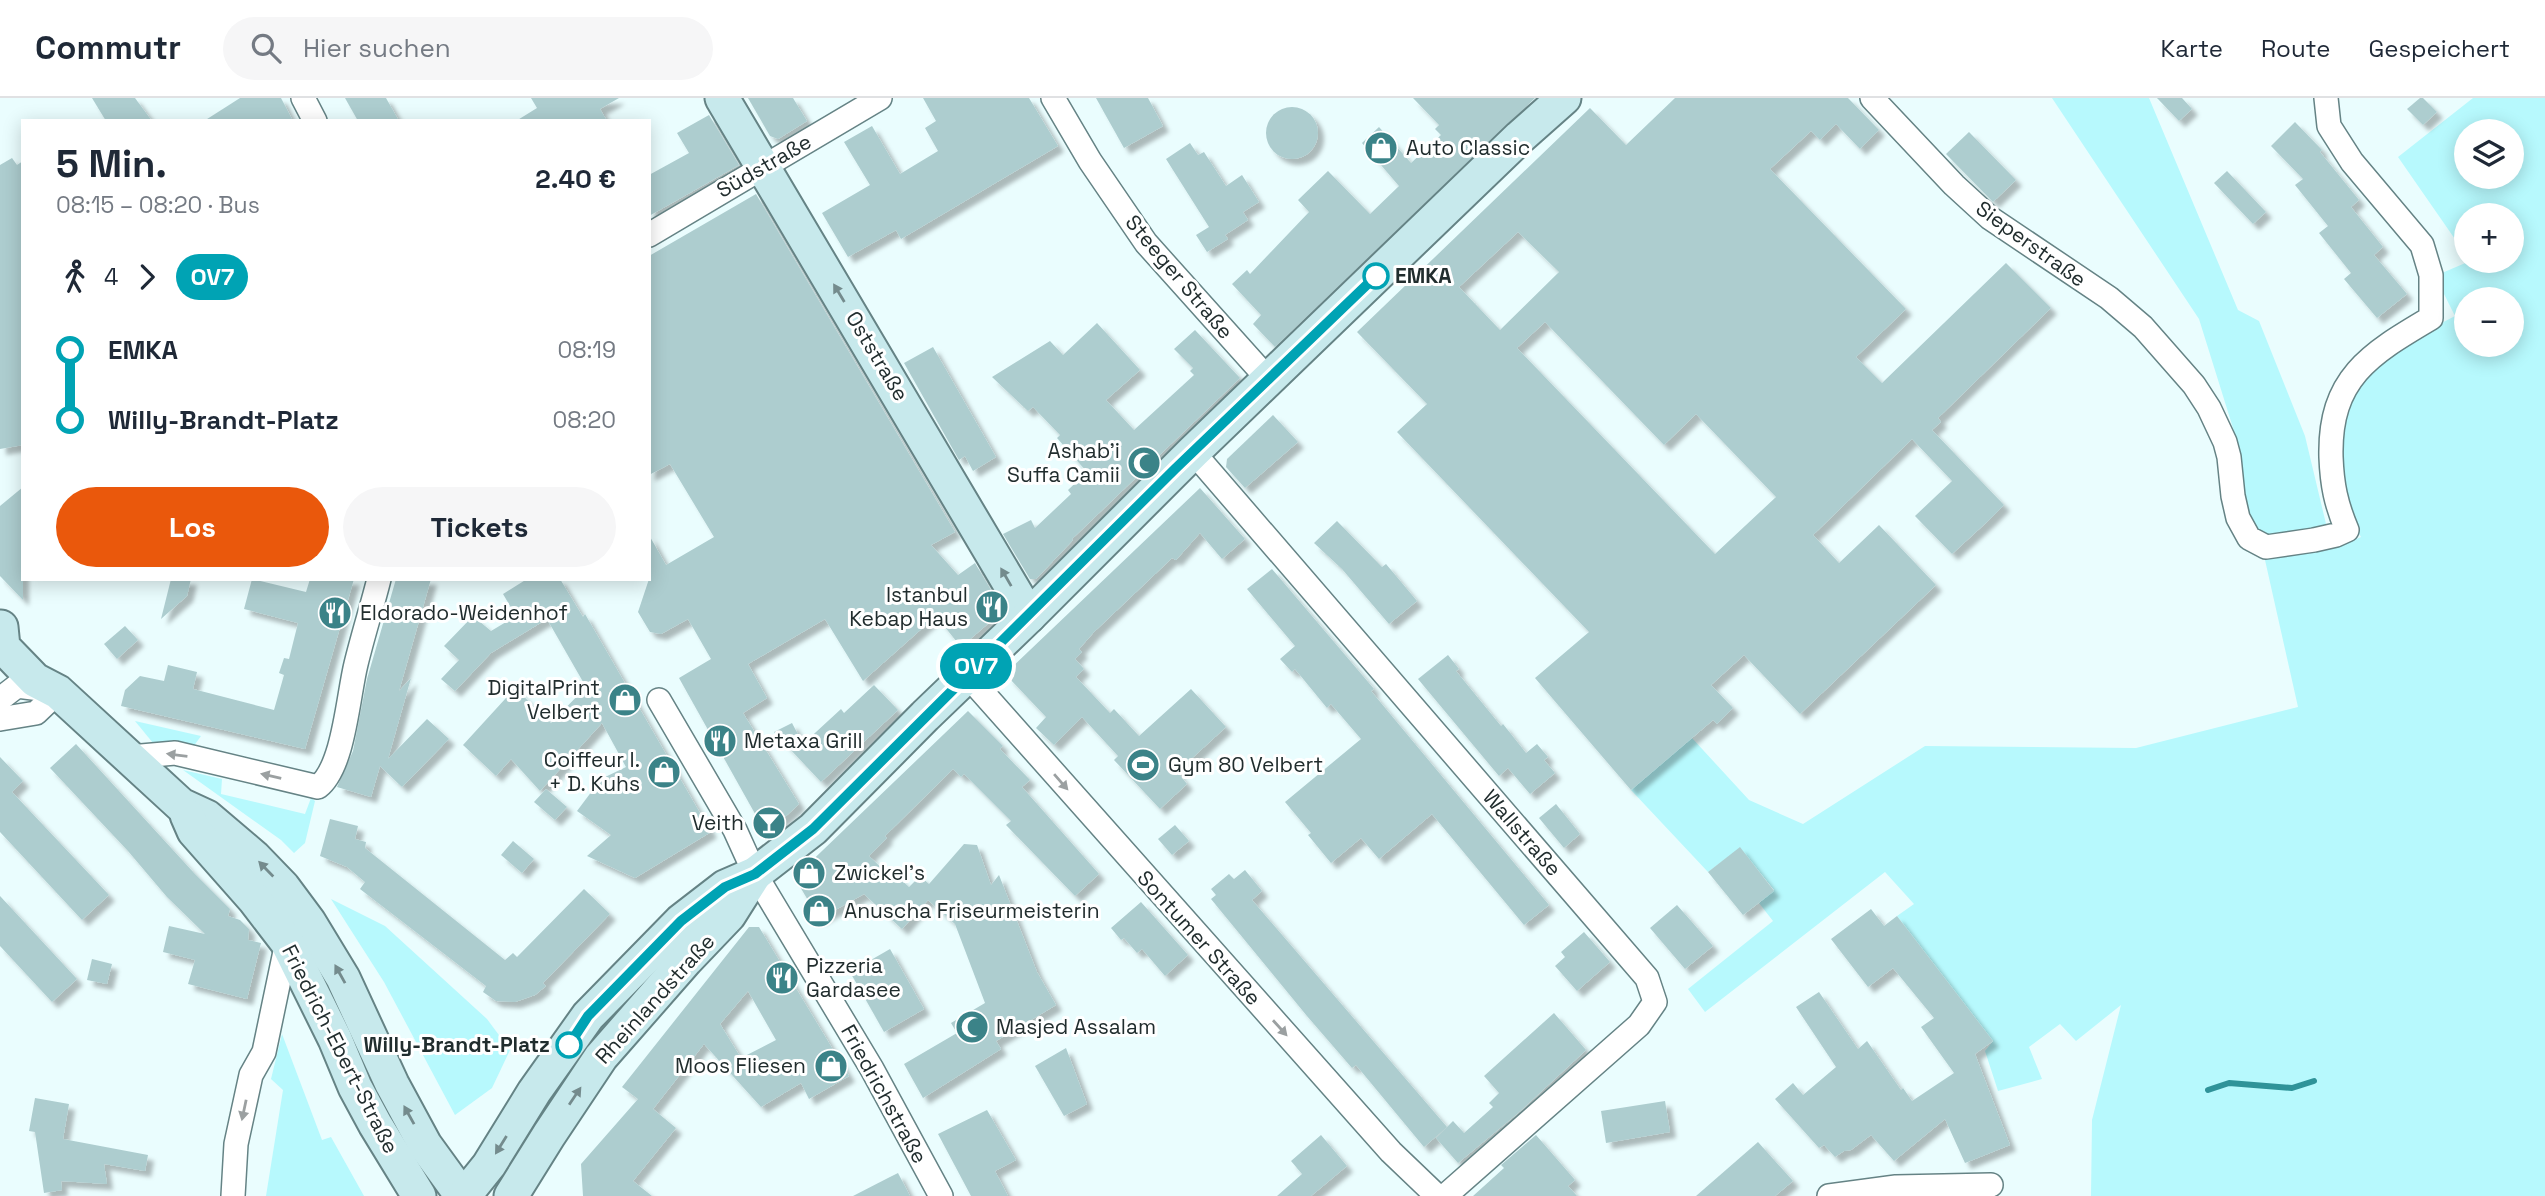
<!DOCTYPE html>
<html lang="de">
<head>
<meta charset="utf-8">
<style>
  body { margin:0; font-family:"Space Grotesk",sans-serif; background:#f6f6f7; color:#1f2937; height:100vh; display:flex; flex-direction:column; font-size:26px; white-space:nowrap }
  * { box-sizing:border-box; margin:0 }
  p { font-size:23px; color:#747a83 }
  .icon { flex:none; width:38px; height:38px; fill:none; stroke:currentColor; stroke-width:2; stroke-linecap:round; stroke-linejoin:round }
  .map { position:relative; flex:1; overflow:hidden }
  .drawer { position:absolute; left:21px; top:21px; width:630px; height:462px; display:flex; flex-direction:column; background:#fff; border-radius:0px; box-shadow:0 4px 18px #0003 }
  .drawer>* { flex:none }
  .badge { padding:0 14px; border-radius:23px; font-size:24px; line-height:46px }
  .buttons { position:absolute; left:2454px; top:21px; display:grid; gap:14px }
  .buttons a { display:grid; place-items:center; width:70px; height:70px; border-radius:50%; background:#fff; box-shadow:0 4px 18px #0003; font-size:35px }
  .map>.badge { position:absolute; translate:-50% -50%; box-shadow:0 0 0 4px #fff }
  .legs { display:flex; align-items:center; gap:10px; height:77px; padding:0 35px; font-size:23px }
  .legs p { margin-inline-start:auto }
  .overview { display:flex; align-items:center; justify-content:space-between; height:119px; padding:0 35px }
  h1 { font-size:38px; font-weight:700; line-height:52px }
  .action { display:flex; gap:14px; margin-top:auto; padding:14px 35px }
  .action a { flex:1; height:80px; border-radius:42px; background:#ea580c; color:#fff; font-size:28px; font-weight:700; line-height:80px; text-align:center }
  .action a+a { background:#f6f6f7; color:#1f2937 }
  ul { padding:0 35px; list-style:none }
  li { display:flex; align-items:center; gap:24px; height:70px; font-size:26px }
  li i { display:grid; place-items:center; width:10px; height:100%; margin:0 9px; background:currentColor }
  li i::after { content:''; width:18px; height:18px; margin:-9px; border:5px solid; border-radius:50%; background:#fff }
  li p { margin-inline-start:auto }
  li:first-child i { background:linear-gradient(#0000 50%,currentColor 0) }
  li:last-child i { background:linear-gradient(currentColor 50%,#0000 0) }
  header { display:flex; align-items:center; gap:42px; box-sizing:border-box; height:98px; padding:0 35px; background:#fff; border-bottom:2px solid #e0e1e3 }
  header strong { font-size:33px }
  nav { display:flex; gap:38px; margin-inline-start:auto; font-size:24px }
  .search { width:490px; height:63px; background:#f6f6f7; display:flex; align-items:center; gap:18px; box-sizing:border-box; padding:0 24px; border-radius:38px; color:#747a83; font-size:26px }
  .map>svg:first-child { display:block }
</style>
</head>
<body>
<header>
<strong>Commutr</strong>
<div class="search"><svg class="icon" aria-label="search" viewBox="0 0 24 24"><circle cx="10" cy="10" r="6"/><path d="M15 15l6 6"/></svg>Hier suchen</div>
<nav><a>Karte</a><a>Route</a><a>Gespeichert</a></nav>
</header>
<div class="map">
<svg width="2545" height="1098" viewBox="0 0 2545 1098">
  <defs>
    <filter id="shadow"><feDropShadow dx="6" dy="6" stdDeviation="2" flood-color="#0004"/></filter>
  </defs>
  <rect width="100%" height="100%" fill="#eafdfe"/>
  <g fill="#b7f9fd" fill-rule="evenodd">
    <path d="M2052 0H2149L2238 212 2259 223 2305 338 2332 451 2361 439 2345 413 2340 318 2368 273 2432 230 2455 218 2442 192V175L2470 163H2511V117H2466V157L2398 59 2473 0H2545V1098H2091L2092 1022 2121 907 2076 943 2060 926 2029 949 2042 981 1998 993 1985 953 1993 943 1897 818 1914 806 1885 774 1705 914 1688 891 1773 823 1759 805 1774 792 1740 750 1708 774 1631 692 1692 640 1749 702 1803 726 1925 648 2136 650 2298 609 2265 462 2248 426 2238 346 2199 221ZM2466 33H2511V79H2466ZM2466 201H2511V247H2466Z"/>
    <polygon points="135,623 201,638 193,649 153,645"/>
    <polygon points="183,672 222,681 221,696 305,716 311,700 315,703 305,745 294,755 281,742"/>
    <polygon points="331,801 385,828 487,921 510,952 492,990 455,1017 384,884"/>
    <polygon points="689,830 509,1081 501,1072 581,952 662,858"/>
    <polygon points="282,936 322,1042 331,1039 364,1098 266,1098 283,992 271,981"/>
  </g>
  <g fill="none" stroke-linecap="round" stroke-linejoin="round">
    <polyline stroke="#2f9399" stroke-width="6" points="2208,992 2229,985 2292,990 2314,983"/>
  </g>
  <g fill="#adcdcf" fill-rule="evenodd" filter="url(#shadow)">
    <polygon points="92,0 135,0 152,23 106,23"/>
    <polygon points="240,0 281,0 293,23 204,23"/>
    <polygon points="345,0 386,0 399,23 358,23"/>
    <polygon points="531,0 619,0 600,11 607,23 516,23 537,10"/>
    <polygon points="748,0 793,0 807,23 778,41 770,38"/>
    <polygon points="923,0 1029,0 1058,48 901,141 896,132 848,159 822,115 870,87 844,44 872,28 900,76 938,53 925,30 936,23"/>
    <polygon points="1096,0 1148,0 1163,28 1124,50"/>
    <polygon points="1413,0 1535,0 1275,249 1253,226 1261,217 1232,186 1247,172 1250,176 1309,114 1298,102 1328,73 1370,116 1399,88 1362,45 1379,29 1411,65 1441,37 1435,31 1439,27"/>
    <path d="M1675 0H1848L1879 32 1860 51 1836 26 1820 42 1811 33 1770 71 1906 211 1856 259 1882 285 2006 165 2051 210 1938 320 1941 324 1932 332 2004 407 1989 422 1952 456 1915 418 1952 383 1912 341 1813 437 1839 465 1879 427 1936 487 1800 616 1744 557 1711 587 1733 610 1717 626 1713 622 1631 692 1535 580 1589 534 1397 334 1427 306 1357 234 1590 10 1626 47ZM1518 134 1559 174 1500 232 1459 189ZM1545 224 1664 347 1696 316 1776 399 1715 456 1517 250Z"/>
    <polygon points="2157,0 2182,0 2192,11 2179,23"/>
    <polygon points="2420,0 2423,0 2437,14 2423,27 2407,11"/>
    <circle cx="1292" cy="35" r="26"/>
    <polygon points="709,17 739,67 649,118 649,77 689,55 677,35"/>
    <polygon points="2295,24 2322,52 2320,54 2359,102 2351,109 2383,149 2374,157 2407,196 2377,220 2344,181 2351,175 2319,135 2328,128 2295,87 2303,81 2271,48"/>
    <polygon points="1969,34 2016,82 1993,104 1946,56"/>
    <polygon points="1190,45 1198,57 1204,54 1226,88 1242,77 1259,104 1243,114 1248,122 1225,137 1228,141 1207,154 1196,137 1209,129 1166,61"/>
    <polygon points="12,60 17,67 23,63 23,347 0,351 0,67"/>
    <polygon points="2227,73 2266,114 2253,126 2214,85"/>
    <polygon points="756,96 955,434 931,447 958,477 975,465 998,504 1000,511 998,517 961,549 936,518 863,583 825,521 748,566 767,600 743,615 799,706 772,731 763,730 679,580 711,561 688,521 661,536 650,534 638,514 649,481 649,437 666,467 714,439 670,366 649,377 649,158"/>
    <polygon points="1097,225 1140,272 1106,302 1134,332 1194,277 1190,273 1193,270 1174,251 1195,232 1240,280 1072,441 1073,442 1036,481 1030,481 1003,436 1031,422 1035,430 1071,396 1068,392 1087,374 1057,340 1060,337 1033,309 1028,313 992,279 1050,243 1063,257"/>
    <polygon points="933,249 996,359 973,373 965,358 959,362 904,265"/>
    <polygon points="1273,317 1298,344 1245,390 1226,369 1227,361"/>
    <polygon points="23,389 23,502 0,478 0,408"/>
    <polygon points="1200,390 1245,441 1222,461 1200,435 1176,462 1172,460 1094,534 1079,551 1082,554 1075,561 1084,571 1076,579 1110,615 1114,611 1139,638 1191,591 1226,629 1177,674 1187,686 1160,711 1114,662 1118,658 1082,619 1054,647 1036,630 1046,619 1009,580 1008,573"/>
    <polygon points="1337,423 1382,469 1386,466 1417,503 1389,526 1342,471 1314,445"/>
    <polygon points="1272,471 1374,591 1371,593 1549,807 1524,827 1432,716 1379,761 1361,740 1331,765 1308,737 1311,735 1285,704 1361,641 1331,606 1327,610 1295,571 1292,574 1280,561 1295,548 1247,491"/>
    <polygon points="171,481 191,481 187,498 161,521"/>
    <polygon points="252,481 306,494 310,481 354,481 305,651 121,608 125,592 140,578 164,583 168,567 197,574 193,591 274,612 284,577 279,575 284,560 289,561 298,525 244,511"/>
    <polygon points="396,481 431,481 399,593 411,580 388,661 427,621 449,641 402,689 380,668 371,699 337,689 353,653 367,581"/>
    <polygon points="527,481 560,481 583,519 585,516 711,734 635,780 587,758 611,737 577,713 601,681 626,669 602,625 540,693 511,661 496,678 463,647 515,590 551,625 586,589 547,521 491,555 455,593 441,581 459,562 444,548 473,518 491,533 516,518 503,496"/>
    <polygon points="125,528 138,542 117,561 104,546"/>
    <polygon points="1448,557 1459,571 1456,573 1501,628 1503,626 1526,655 1537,646 1548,659 1544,662 1555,675 1530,696 1508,670 1499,678 1418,581"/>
    <polygon points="874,587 898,612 821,684 774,634 792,625 803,646 841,611 844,615"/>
    <polygon points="968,613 1003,648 1000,651 1030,682 1022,689 1099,776 1075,798 1006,727 1011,723 964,676 961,679 953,671 885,738 887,740 869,758 894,782 897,778 909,789 920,778 929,786 964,746 977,747 991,787 999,777 1037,874 1056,907 996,943 1001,951 923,1000 904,966 957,935 951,925 985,905 955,826 928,802 902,831 864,796 819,821 799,787 798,776"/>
    <polygon points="76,646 194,775 230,811 228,818 240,822 249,831 248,842 261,845 247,901 188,886 195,862 163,854 169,828 205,836 167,799 128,753 50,670"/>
    <polygon points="0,659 23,683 12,694 109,797 82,822 0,734"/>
    <polygon points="546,691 567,709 555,722 534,704"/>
    <polygon points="1556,706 1580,736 1564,750 1539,720"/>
    <polygon points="330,721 358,728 355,741 366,744 365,750 505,862 513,855 517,859 584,791 610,816 543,885 546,888 535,897 515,904 496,903 483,894 486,888 360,791 365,784 347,769 320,758"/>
    <polygon points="1175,727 1189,743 1172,757 1158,741"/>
    <polygon points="513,743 534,761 522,775 501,757"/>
    <polygon points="1740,749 1774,793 1743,817 1708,774"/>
    <polygon points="1245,772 1262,793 1252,802 1447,1029 1424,1049 1356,967 1352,970 1307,918 1211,801 1216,797 1211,791 1229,776 1234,781"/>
    <polygon points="0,798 77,881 52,904 0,848"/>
    <polygon points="1141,804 1188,857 1165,878 1142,851 1137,855 1124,840 1121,842 1111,830"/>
    <polygon points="1677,807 1713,848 1685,871 1650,830"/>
    <polygon points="1871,811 1884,828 1897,818 1993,943 1975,956 2010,1047 1965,1065 1945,1021 1894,1063 1871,1037 1851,1052 1844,1053 1835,1059 1824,1047 1819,1050 1775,1001 1793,985 1803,997 1836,969 1796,909 1819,894 1858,951 1867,943 1901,992 1903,990 1912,1003 1954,975 1921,929 1934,920 1893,870 1868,889 1831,841"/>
    <path d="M749 829H759L849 978 809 1001 801 985 761 1009 704 946 653 1011 676 1030 633 1083 652 1098H583L581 1066 638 1001 622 989ZM748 893 776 942 741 960 720 926Z"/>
    <polygon points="1584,834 1610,864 1577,893 1555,868 1565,859 1561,854"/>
    <polygon points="890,851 924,911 884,934 850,874"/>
    <polygon points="92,861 112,866 107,886 87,882"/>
    <polygon points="1554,915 1586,952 1518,1015 1458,1065 1436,1040 1453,1023 1464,1035 1493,1009 1489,1005 1499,995 1484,978"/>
    <polygon points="1066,950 1087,1006 1064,1018 1035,968"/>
    <polygon points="35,1000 69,1006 63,1041 148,1057 145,1073 104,1066 107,1086 61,1083 62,1092 44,1095 35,1034 29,1033"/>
    <polygon points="1665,1003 1670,1034 1606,1045 1601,1013"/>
    <polygon points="987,1012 1016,1062 995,1073 1008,1098 971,1098 938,1036"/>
    <polygon points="1321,1037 1347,1068 1311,1098 1277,1098 1302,1076 1291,1063"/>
    <polygon points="1536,1037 1575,1082 1568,1088 1577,1098 1473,1098 1504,1070 1501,1067"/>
    <polygon points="1758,1044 1793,1083 1775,1098 1696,1098"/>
    <polygon points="898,1075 910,1098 853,1098 888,1080"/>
  </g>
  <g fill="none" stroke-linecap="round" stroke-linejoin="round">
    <defs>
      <g id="minor">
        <polyline points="303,0 315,23"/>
        <polyline points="1053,0 1090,63 1146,145 1268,281"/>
        <path d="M1872 0 1954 87 1990 120 2109 200 2143 229 2194 287 2209 310 2225 344 2229 359 2233 398 2238 420 2249 440 2266 449 2314 442 2336 437 2347 432C2336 406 2332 387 2331 359 2329 280 2370 256 2431 220V177L2422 147 2352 64 2329 28 2326 0"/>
        <polyline points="649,137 880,0"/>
        <polyline points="1193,354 1647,880 1655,904 1639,927 1445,1098"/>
        <polyline points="967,577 1391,1054 1437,1098"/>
        <polyline points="0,601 17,588 48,592"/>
        <polyline points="659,602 735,732 755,776 872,971 941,1098"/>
        <polyline points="0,621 36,615 58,594"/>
        <path d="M130 659 175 655 318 689C344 669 348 598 356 566 363 537 372 509 379 481"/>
        <polyline points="233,1098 236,1046 251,977 264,954 287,844"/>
        <polyline points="1829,1098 1896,1089 1991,1087"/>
      </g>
      <g id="secondary">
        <polyline points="722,0 1029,518"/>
        <polyline points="1,529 3,549 35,582 58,594 181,707 207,719 254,759 283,789 309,824 343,880 392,986 425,1047 462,1098"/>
        <polyline points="187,717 194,733 254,801 287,844 335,941 355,989 375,1026 419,1098"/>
        <polyline points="464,1098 489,1067 534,994 588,918 681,823 725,789 755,776 813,731 925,618 1029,518 1193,354 1520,39 1564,0"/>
        <polyline points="511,1098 549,1037 601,959 686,862 729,817 755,776"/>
      </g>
    </defs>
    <use href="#minor" stroke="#658385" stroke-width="26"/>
    <use href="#secondary" stroke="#658385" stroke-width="37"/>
    <use href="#minor" stroke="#fff" stroke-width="23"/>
    <use href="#secondary" stroke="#c7e9ec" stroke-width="33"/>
  </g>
  <defs><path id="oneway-solid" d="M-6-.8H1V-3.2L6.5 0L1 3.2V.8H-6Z" transform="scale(1.75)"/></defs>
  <g fill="#748b8d">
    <use href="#oneway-solid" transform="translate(839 195) rotate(-121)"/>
    <use href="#oneway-solid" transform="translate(1006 479) rotate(-120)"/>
    <use href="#oneway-solid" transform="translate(266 771) rotate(-134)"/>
    <use href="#oneway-solid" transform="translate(340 876) rotate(-119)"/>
    <use href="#oneway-solid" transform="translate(575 998) rotate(-56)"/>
    <use href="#oneway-solid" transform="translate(409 1017) rotate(-119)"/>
    <use href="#oneway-solid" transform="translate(501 1047) rotate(122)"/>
  </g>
  <g fill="#9ba0a1">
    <use href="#oneway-solid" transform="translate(177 657) rotate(-173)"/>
    <use href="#oneway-solid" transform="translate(271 678) rotate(-167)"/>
    <use href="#oneway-solid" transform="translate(1061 684) rotate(49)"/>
    <use href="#oneway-solid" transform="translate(1280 930) rotate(48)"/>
    <use href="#oneway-solid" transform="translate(244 1012) rotate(102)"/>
  </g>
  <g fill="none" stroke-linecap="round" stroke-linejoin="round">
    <defs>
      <polyline id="line-1" points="569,947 588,918 681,823 725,789 755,776 813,731 1175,371 1376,178"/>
    </defs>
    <use href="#line-1" stroke="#fff" stroke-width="16"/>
    <use href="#line-1" stroke="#00a3b4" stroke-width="10"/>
  </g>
  <defs>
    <symbol id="shop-disc" viewBox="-11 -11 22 22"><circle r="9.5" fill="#3b8388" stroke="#fff"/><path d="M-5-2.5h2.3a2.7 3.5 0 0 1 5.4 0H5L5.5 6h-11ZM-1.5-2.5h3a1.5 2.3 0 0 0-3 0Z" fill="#fff"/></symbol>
    <symbol id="mosque-disc" viewBox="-11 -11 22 22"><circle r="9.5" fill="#3b8388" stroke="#fff"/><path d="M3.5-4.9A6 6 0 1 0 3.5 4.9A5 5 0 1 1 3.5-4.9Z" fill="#fff"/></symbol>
    <symbol id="restaurant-disc" viewBox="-11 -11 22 22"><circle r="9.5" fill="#3b8388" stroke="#fff"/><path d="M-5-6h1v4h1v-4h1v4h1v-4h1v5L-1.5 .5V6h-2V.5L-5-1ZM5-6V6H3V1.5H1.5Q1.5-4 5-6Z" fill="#fff"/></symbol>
    <symbol id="stadium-disc" viewBox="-11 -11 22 22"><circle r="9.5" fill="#3b8388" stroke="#fff"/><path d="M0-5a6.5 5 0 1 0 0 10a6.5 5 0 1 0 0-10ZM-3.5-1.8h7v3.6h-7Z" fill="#fff"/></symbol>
    <symbol id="bar-disc" viewBox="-11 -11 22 22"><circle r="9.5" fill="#3b8388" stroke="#fff"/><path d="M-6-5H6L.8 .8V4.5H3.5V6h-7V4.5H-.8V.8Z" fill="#fff"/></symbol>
  </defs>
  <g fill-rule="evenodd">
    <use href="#shop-disc" x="1362" y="31" width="38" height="38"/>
    <use href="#mosque-disc" x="1125" y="346" width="38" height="38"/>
    <use href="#restaurant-disc" x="973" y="490" width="38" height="38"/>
    <use href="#restaurant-disc" x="316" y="496" width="38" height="38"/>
    <use href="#shop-disc" x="606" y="583" width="38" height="38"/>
    <use href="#restaurant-disc" x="701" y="624" width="38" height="38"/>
    <use href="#stadium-disc" x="1124" y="648" width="38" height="38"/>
    <use href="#shop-disc" x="645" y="655" width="38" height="38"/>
    <use href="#bar-disc" x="750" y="706" width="38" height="38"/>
    <use href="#shop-disc" x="790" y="756" width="38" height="38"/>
    <use href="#shop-disc" x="800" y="794" width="38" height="38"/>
    <use href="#restaurant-disc" x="763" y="861" width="38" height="38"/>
    <use href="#mosque-disc" x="953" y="910" width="38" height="38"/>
    <use href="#shop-disc" x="812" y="949" width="38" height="38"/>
  </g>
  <g fill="#fff" stroke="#00a3b4" stroke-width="3.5">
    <circle cx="1376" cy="178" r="12"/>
    <circle cx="569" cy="947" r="12"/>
  </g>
  <g text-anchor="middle" stroke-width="6" stroke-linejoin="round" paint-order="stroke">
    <g font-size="21" fill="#212d2e" stroke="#fff" text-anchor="start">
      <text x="1406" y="57">Auto Classic</text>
      <text x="1120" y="360" text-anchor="end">Ashab'i<tspan x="1120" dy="24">Suffa Camii</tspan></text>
      <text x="968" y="504" text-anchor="end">Istanbul<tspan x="968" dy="24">Kebap Haus</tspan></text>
      <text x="360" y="522">Eldorado-Weidenhof</text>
      <text x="600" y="597" text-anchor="end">DigitalPrint<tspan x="600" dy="24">Velbert</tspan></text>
      <text x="744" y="650">Metaxa Grill</text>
      <text x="640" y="669" text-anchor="end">Coiffeur I.<tspan x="640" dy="24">+ D. Kuhs</tspan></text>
      <text x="1168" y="674">Gym 80 Velbert</text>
      <text x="744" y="732" text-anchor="end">Veith</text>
      <text x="834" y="782">Zwickel's</text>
      <text x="844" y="820">Anuscha Friseurmeisterin</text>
      <text x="806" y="875">Pizzeria<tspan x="806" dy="24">Gardasee</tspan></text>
      <text x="996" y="936">Masjed Assalam</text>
      <text x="806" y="975" text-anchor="end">Moos Fliesen</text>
    </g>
    <g font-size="21" fill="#212d2e" stroke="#fff">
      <text transform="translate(764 68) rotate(-30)" y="7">Südstraße</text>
      <text transform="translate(2031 146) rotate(36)" y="7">Sieperstraße</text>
      <text transform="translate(1179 179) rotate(50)" y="7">Steeger Straße</text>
      <text transform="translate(877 258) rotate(59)" y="7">Oststraße</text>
      <text transform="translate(1522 735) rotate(49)" y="7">Wallstraße</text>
      <text transform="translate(1199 840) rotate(48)" y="7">Sontumer Straße</text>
      <text transform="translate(655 901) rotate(-48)" y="7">Rheinlandstraße</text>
      <text transform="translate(340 951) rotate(63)" y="7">Friedrich-Ebert-Straße</text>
      <text transform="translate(884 996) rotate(61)" y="7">Friedrichstraße</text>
    </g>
    <g font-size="21" font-weight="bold" fill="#212d2e" stroke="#fff" text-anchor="start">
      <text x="1395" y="185">EMKA</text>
      <text x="550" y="954" text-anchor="end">Willy-Brandt-Platz</text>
    </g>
  </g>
</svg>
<div class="buttons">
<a><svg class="icon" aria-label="layers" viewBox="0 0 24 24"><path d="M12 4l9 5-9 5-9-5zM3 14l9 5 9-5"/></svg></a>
<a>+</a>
<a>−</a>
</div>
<b class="badge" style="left:976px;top:568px;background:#00a3b4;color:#fff">OV7</b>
<section class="drawer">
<div class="overview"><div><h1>5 Min.</h1><p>08:15 – 08:20 · Bus</p></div><b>2.40 €</b></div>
<div class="legs"><svg class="icon" aria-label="walk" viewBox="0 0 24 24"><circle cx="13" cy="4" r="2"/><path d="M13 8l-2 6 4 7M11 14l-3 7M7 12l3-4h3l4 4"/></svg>4<svg class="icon" aria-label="forward" viewBox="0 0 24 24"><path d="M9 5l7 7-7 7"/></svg><b class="badge" style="background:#00a3b4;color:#fff">OV7</b></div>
<ul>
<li><i style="color:#00a3b4"></i><b>EMKA</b><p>08:19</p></li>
<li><i style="color:#00a3b4"></i><b>Willy-Brandt-Platz</b><p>08:20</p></li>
</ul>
<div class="action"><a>Los</a><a>Tickets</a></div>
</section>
</div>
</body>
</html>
